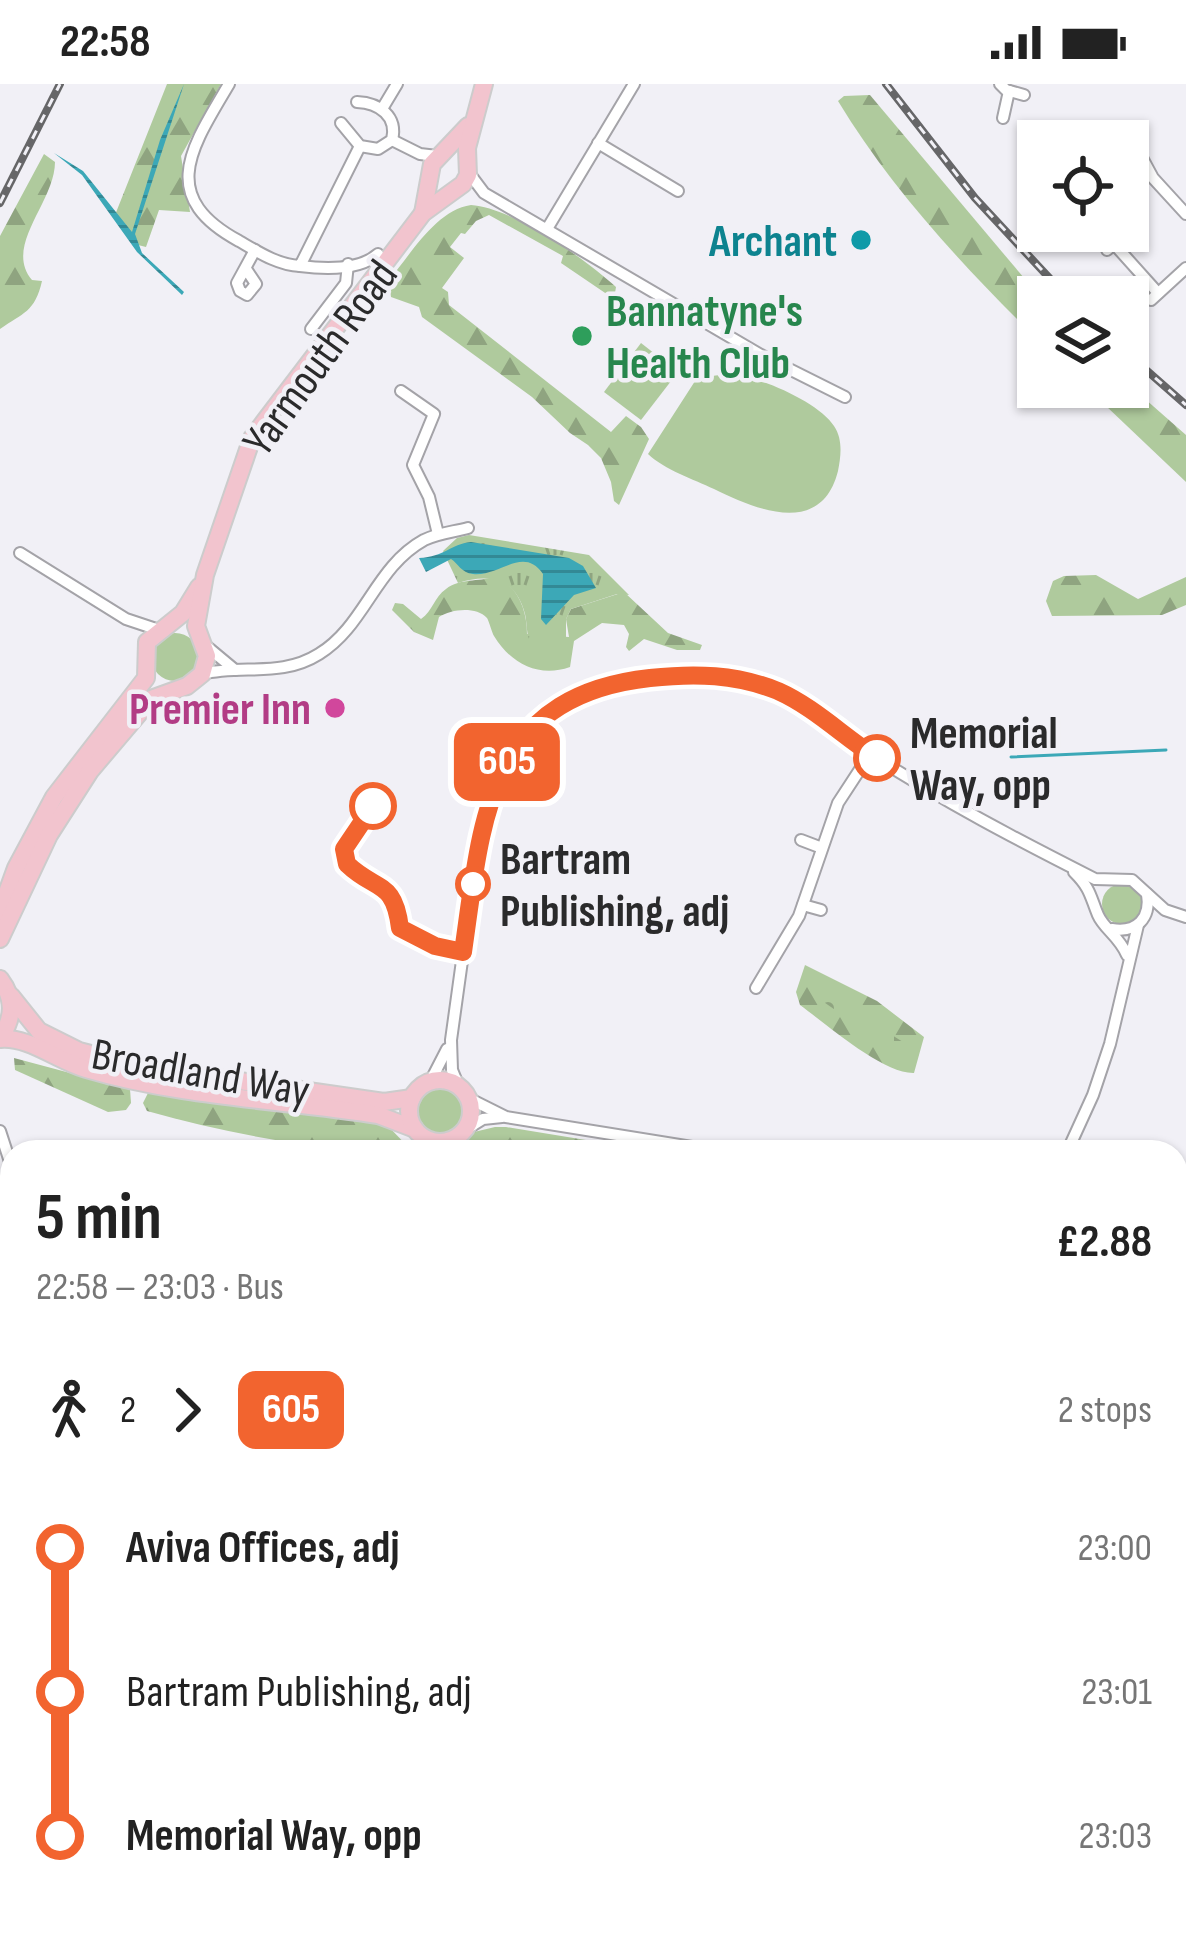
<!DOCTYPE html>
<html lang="en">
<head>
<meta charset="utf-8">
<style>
  body { margin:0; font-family:"Sofia Sans Condensed",sans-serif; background:#f6f6f6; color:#222; height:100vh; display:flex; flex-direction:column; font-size:45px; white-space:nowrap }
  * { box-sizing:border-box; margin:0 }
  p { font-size:39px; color:#767676 }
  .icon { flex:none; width:66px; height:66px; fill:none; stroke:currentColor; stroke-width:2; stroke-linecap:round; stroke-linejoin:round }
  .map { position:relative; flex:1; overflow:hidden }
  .drawer { position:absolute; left:0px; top:1056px; width:1188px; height:795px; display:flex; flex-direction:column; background:#fff; border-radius:36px 36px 0 0; box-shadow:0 3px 9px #0004 }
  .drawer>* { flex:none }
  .badge { padding:0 24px; border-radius:18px; font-size:42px; line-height:78px }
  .tools { position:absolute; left:1017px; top:36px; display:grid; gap:24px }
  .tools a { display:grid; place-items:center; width:132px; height:132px; border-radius:0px; background:#fff; box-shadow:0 3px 9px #0004; font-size:60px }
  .map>.badge { position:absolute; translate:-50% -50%; box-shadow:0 0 0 6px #fff }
  .legs { display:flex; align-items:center; gap:18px; height:132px; padding:0 36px; font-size:39px }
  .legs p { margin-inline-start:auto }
  .summary { display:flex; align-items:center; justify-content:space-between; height:204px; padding:0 36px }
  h1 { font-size:66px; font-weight:700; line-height:90px }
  ul { padding:0 36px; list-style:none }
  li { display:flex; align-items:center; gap:42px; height:144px; font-size:45px }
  li i { display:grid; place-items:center; width:18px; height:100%; margin:0 15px; background:currentColor }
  li i::after { content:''; width:30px; height:30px; margin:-15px; border:9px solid; border-radius:50%; background:#fff }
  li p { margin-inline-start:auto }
  li:first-child i { background:linear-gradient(#0000 50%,currentColor 0) }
  li:last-child i { background:linear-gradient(currentColor 50%,#0000 0) }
  .status { display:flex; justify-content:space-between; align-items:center; height:84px; padding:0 60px; background:#fff; direction:ltr }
  .status svg { height:33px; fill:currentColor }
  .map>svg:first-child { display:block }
</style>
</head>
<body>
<div class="status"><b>22:58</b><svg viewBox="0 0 49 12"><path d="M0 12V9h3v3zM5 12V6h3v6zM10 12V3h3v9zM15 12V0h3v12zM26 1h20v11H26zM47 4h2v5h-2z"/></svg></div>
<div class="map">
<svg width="1186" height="1849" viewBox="0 0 1186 1849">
  <defs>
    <pattern id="forest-firs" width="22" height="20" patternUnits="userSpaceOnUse" patternTransform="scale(3)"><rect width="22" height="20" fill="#afca9d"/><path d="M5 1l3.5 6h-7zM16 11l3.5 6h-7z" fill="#8fa480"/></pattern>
    <pattern id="cemetery-stones" width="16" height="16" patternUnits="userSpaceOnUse" patternTransform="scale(3)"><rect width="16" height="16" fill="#afca9d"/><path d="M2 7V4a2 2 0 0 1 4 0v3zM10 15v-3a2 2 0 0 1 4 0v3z" fill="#8fa480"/></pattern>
    <pattern id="park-tufts" width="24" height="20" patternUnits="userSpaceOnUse" patternTransform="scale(3)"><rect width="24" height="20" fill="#afca9d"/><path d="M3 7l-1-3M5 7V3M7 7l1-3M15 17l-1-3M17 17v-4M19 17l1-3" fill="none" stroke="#8fa480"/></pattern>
    <pattern id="water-rules" width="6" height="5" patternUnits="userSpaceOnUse" patternTransform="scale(3)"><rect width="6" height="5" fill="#3ca8b7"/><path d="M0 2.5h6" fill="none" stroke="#338995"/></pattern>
  </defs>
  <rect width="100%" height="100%" fill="#f1f0f6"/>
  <g fill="#afca9d">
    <polygon points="641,259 678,288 641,336 604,308"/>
    <path d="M727 290C755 290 819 318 834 342 843 355 841 372 838 387 821 454 755 425 714 405 693 395 665 386 648 370L697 294Z"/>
    <circle cx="175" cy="573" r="24"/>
    <circle cx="1122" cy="820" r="20"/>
    <circle cx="440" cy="1027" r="23"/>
  </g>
  <g fill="url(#forest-firs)">
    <polygon points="167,0 221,0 181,72 190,128 159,126 146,163 134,160 115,131"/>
    <path d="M870 11 1040 213 1038 256C965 184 891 105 838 17L844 12Z"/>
    <path d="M44 70 55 78C55 118 3 162 32 196L42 197C35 228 23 229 0 245V152Z"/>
    <path d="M471 121C513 124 584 174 616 203L614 215 561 179 563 172 489 131 476 137 465 150 461 149 450 163 464 174 442 204 448 208 449 221 611 348 626 332 641 343 649 355 619 421 614 417 611 398 601 374 588 361 570 349 532 313 422 233 419 223 391 213 389 196C411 170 436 126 471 121Z"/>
    <polygon points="1128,300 1186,351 1186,398 1086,303"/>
    <polygon points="1096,491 1138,515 1186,493 1186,521 1162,531 1052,532 1046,517 1053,497 1064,492"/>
    <path d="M494 493C518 500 527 527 527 550L569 553 566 535 571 525 624 508 668 549 702 561 700 566H677L644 555 629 567 626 563 629 550 624 541 602 539 574 557 570 583C539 594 511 580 494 552 492 549 489 537 487 534 476 522 451 525 439 533L433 556 414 548 392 526 395 519 403 520 421 535C433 527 434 513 446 505 460 494 478 498 494 493Z"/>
    <path d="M805 881 877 917 924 953 914 989C883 990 826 940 800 921L796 908Z"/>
    <polygon points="14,974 130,1005 131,1019 126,1026 108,1028 15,986"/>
    <path d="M155 1008 366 1037 388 1042 413 1068C324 1068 233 1051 147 1027L143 1019 148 1009Z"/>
    <polygon points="495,1043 506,1043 659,1068 456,1068 474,1048"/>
  </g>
  <polygon fill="url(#cemetery-stones)" points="820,906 911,963 905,974 815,912"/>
  <path fill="url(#park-tufts)" d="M469 451 589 471 629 511 617 510 571 525 566 535V557L553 567 536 566C525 554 528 544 525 530 516 494 489 489 458 499L443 467 457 454Z"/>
  <g fill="url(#water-rules)">
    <polygon points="184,0 135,150 142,169 184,208 182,211 137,168 82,91 54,69 83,87 132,148 160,56"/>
    <path d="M471 458 569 474 583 482 596 504 574 511 546 541 541 535 543 490C523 461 500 493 473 490 461 489 458 479 451 475L426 488 419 474C445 473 450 460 471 458Z"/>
  </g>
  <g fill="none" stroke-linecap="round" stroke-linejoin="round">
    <polyline stroke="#3ca8b7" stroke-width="3" points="1011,673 1166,666"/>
    <defs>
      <g id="minor">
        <path d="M229 0C192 63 156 112 239 157 258 168 278 181 300 182L360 62"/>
        <polyline points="1000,0 1006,6 1024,11"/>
        <polyline points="382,25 397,0"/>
        <polyline points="1003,34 1009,7"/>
        <path d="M341 39 360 62 378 65 392 56C398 32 379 19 357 18"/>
        <polyline points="392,56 420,70 437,72"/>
        <polyline points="1133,57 1153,94 1186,130"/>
        <polyline points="598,59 678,107"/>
        <polyline points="469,89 484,109 761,271 845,313"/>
        <polyline points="547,145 634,0"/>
        <polyline points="1107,166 1114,160 1158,209"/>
        <path d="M300 182C324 185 359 187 378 170"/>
        <polyline points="246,185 256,200 247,211 240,207 237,199 255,166"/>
        <polyline points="1151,216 1186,184"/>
        <polyline points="311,245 346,199 348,180"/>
        <polyline points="401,307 434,330 413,381 429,413 438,450"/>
        <polyline points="20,469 126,535 159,546"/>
        <polyline points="205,561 235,586"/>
        <path d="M202 590C242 580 281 594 319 570 365 542 375 483 424 456 438 449 453 448 468 444"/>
        <polyline points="801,756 822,764"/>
        <path d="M1074 788C1091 805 1090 812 1098 831 1104 845 1119 852 1127 871"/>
        <polyline points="803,821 821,826"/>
        <path d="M1112 845C1137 849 1151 834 1147 810"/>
        <polyline points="756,904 799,832 838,719 870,670"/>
        <polyline points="430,998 447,965"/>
        <path d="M459 1003 452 986 451 956C458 908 464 860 471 812 476 776 479 739 493 705 536 598 673 568 773 606 810 620 839 650 872 671 943 717 1020 757 1095 795L1132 796 1165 826 1186 833"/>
        <polyline points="468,1014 506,1033 723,1068"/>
        <polyline points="465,1046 483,1035 502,1033"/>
        <polyline points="0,1047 12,1084"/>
        <polyline points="315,1068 316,1068"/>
        <polyline points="1067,1068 1093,1011 1110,960 1138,841"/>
        <polyline points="1176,1120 1186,1121"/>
        <polyline points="0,1306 12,1273"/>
        <polyline points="0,1375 12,1389"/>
        <polyline points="931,1849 934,1839"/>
      </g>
      <g id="highway">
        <polyline points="423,129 432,80 468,42"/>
        <polyline points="0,828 16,784 54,713 146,594 147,558 183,529 199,503"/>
        <polyline points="0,855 49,751 90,687 151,615 187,602 202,590 207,572 196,542 205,491 252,354 423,129 463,100 468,91 467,64 484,0"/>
        <path d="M0 895C15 915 14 934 0 954"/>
        <polyline points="11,912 39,947 79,967 137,982 384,1018 412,1014"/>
        <path d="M0 955C28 952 58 977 86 985 180 1013 282 1016 378 1031L415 1045"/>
        <circle cx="440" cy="1027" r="31"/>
        <polyline points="0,1568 12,1579"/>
        <polyline points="0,1588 12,1599"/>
        <polyline points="1176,1710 1186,1711"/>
        <polyline points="1176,1723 1186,1723"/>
        <polyline points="329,1839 359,1848 389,1839"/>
      </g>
    </defs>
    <use href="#minor" stroke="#a4a3a8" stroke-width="14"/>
    <use href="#highway" stroke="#ccc" stroke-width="20"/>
    <use href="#minor" stroke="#fff" stroke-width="10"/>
    <use href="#highway" stroke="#f2c4ce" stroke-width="16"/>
    <defs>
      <g id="rail">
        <polyline points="886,0 975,114 1067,213"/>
        <polyline points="0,119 60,0"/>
        <polyline points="1128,270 1186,321"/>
      </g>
    </defs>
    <use href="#rail" stroke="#666668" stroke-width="8"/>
    <use href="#rail" stroke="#f1f0f6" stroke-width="3" stroke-dasharray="9" stroke-linecap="butt"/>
  </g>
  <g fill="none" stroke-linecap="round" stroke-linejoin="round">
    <defs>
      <path id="line-1" d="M373 722 344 765 347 780C376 808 394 795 400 844L435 862 463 868C482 737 486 612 650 594 695 589 736 590 778 607 814 623 844 653 877 674"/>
    </defs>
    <use href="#line-1" stroke="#fff" stroke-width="27"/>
    <use href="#line-1" stroke="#f2642f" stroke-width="18"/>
  </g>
  <circle fill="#0f9aa8" stroke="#f1f0f6" stroke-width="4.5" cx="861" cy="156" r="12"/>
  <circle fill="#2e9e5b" stroke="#f1f0f6" stroke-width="4.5" cx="582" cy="252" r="12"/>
  <circle fill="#d1479c" stroke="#f1f0f6" stroke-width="4.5" cx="335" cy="624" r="12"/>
  <g fill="#fff" stroke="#f2642f" stroke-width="6">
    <circle cx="877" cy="674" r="21"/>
    <circle cx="373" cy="722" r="21"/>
    <circle cx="473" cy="800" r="15"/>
  </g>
  <g text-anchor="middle" stroke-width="9" stroke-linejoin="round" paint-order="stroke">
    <g font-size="45" font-weight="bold" fill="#0d838f" stroke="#f1f0f6" text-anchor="end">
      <text x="837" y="172">Archant</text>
    </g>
    <g font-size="45" font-weight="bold" fill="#27864d" stroke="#f1f0f6" text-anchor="start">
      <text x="606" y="242">Bannatyne's<tspan x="606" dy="52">Health Club</tspan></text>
    </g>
    <g font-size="45" fill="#2a2a2b" stroke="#f1f0f6">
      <text transform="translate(319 273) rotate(-54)" y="16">Yarmouth Road</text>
      <text transform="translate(201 987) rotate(10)" y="16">Broadland Way</text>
    </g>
    <g font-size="45" font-weight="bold" fill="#b23c85" stroke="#f1f0f6" text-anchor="end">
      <text x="311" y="640">Premier Inn</text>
    </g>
    <g font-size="45" font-weight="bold" fill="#2a2a2b" stroke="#f1f0f6" text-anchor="start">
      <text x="910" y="664">Memorial<tspan x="910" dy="52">Way, opp</tspan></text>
      <text x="500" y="790">Bartram<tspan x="500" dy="52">Publishing, adj</tspan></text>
    </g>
  </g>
</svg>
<div class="tools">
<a><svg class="icon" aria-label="locate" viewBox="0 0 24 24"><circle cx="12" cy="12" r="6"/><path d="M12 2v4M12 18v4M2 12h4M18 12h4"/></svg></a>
<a><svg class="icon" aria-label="layers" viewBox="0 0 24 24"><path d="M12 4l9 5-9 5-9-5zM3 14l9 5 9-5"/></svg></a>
</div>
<b class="badge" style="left:507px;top:678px;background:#f2642f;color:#fff">605</b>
<section class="drawer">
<div class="summary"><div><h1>5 min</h1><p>22:58 – 23:03 · Bus</p></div><b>£2.88</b></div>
<div class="legs"><svg class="icon" aria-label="walk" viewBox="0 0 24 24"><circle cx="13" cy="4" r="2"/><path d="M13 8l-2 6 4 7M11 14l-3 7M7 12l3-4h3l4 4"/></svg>2<svg class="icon" aria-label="forward" viewBox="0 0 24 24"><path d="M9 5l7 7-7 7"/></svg><b class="badge" style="background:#f2642f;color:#fff">605</b><p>2 stops</p></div>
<ul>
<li><i style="color:#f2642f"></i><b>Aviva Offices, adj</b><p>23:00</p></li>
<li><i style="color:#f2642f"></i><span>Bartram Publishing, adj</span><p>23:01</p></li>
<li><i style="color:#f2642f"></i><b>Memorial Way, opp</b><p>23:03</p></li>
</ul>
</section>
</div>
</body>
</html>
